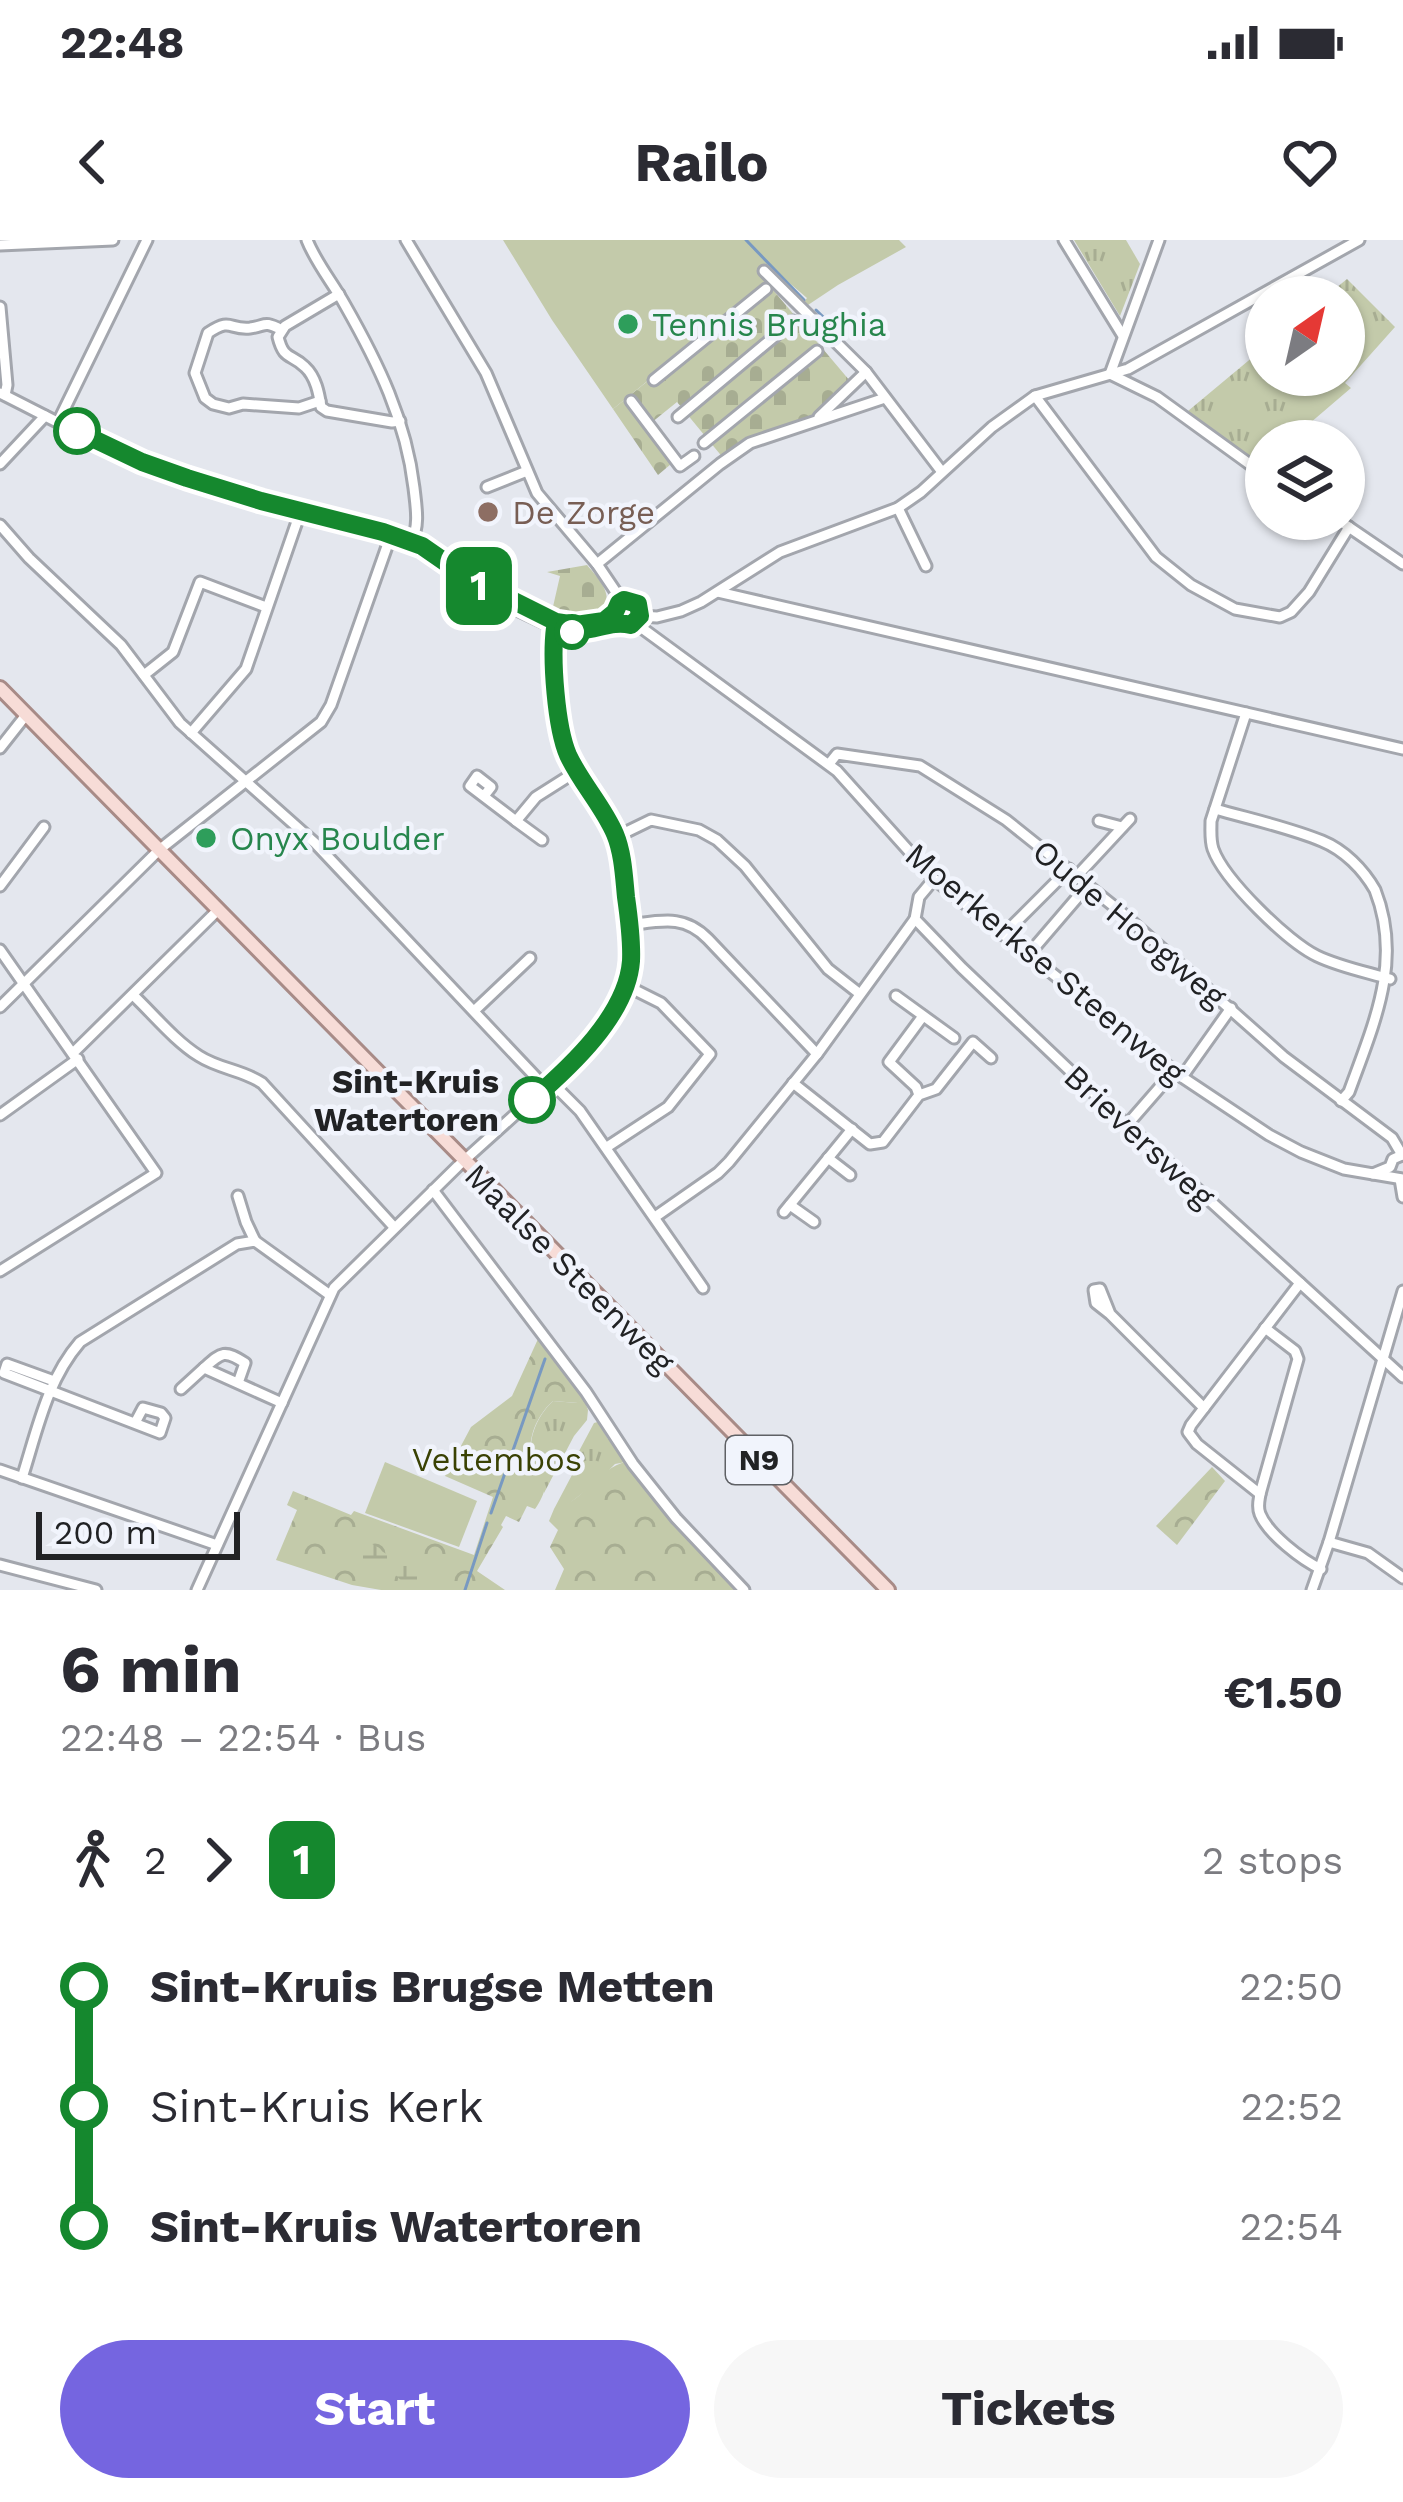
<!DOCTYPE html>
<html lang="en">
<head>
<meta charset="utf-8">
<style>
  body { margin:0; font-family:"Work Sans",sans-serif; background:#f7f7f7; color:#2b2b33; height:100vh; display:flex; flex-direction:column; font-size:45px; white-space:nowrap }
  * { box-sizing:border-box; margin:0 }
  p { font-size:39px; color:#7c7c81 }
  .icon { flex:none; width:66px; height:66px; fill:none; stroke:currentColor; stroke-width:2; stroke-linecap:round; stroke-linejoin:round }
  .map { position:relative; height:1350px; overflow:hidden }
  .drawer { display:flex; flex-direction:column; background:#fff; flex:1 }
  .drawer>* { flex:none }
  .badge { padding:0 24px; border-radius:18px; font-size:42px; line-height:78px }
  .needle { width:78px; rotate:34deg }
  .fabs { position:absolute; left:1245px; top:36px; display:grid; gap:24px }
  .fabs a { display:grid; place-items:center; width:120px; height:120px; border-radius:50%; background:#fff; box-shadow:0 3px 9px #0004; font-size:60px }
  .scale { position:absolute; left:36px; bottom:30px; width:204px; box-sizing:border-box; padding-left:12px; border:6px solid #212224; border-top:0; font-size:33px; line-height:42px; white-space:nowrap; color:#212224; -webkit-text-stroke:9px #f1f4fc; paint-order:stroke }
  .map>.badge { position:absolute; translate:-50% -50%; box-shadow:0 0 0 6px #fff }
  .legs { display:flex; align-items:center; gap:18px; height:132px; padding:0 60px; font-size:39px }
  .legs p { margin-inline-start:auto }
  .headline { display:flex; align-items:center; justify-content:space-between; height:204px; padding:0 60px }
  h1 { font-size:66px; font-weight:700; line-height:90px }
  .action { display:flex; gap:24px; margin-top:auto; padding:24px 60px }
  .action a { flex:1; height:138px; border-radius:72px; background:#7565e0; color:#fff; font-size:48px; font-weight:700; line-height:138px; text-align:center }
  .action a+a { background:#f7f7f7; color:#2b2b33 }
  ul { padding:0 60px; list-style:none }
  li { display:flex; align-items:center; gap:42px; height:120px; font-size:45px }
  li i { display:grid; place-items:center; width:18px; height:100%; margin:0 15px; background:currentColor }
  li i::after { content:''; width:30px; height:30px; margin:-15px; border:9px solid; border-radius:50%; background:#fff }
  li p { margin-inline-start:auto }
  li:first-child i { background:linear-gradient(#0000 50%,currentColor 0) }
  li:last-child i { background:linear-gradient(currentColor 50%,#0000 0) }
  .status { display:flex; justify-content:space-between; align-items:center; height:84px; padding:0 60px; background:#fff; direction:ltr }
  .status svg { height:33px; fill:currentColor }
  header { display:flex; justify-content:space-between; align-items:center; height:156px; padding:0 60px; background:#fff; font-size:54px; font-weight:700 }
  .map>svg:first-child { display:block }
</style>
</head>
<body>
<div class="status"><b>22:48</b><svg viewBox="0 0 49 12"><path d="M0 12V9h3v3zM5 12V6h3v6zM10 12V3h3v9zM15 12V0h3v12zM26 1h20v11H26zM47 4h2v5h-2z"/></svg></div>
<header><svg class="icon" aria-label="back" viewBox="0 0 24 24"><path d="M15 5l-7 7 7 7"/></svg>Railo<svg class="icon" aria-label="heart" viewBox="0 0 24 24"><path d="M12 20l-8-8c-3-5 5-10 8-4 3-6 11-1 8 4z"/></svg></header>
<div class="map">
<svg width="1403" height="1350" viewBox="0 0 1403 1350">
  <defs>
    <pattern id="grass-tufts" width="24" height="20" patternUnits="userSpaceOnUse" patternTransform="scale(3)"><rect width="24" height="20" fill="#c3caaa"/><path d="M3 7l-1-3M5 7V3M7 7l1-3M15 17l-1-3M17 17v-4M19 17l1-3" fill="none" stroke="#a7ad92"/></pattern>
    <pattern id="forest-crowns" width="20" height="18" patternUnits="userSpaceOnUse" patternTransform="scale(3)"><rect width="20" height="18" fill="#c3caaa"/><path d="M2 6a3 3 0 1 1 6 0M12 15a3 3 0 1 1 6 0" fill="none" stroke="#a7ad92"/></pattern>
    <pattern id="wetland-marsh" width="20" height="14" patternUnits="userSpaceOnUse" patternTransform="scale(3)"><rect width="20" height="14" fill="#c3caaa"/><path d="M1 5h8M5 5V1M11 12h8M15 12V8" fill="none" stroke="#a7ad92"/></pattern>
    <pattern id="cemetery-stones" width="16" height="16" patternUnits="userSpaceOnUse" patternTransform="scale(3)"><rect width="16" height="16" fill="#c3caaa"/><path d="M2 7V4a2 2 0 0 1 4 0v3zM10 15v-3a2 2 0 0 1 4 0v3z" fill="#a7ad92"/></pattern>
  </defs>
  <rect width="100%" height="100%" fill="#e4e7ee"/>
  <g fill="url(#grass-tufts)">
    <polygon points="1074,0 1126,0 1140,24 1120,76"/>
    <polygon points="1347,39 1395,87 1345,143 1351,148 1289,201 1266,201 1266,220 1259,226 1190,175 1188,171 1266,106 1266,135 1344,135 1344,57 1325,57"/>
    <path d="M583 1156 588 1170 587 1180 574 1196 544 1253C542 1241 538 1235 534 1224 525 1202 537 1176 553 1161L577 1163Z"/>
    <polygon points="601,1181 604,1183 602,1189 608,1199 612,1196 621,1209 617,1211 626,1222 615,1224 597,1242 562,1269 554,1269 582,1216 578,1213 594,1183"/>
  </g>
  <g fill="url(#forest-crowns)">
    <path d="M538 1099 583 1156 578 1163 553 1161C537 1175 525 1201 533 1224 537 1233 545 1241 544 1251 544 1254 537 1267 535 1269L527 1266 519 1282 506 1276 501 1285 503 1287 477 1331 505 1350H381L352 1345 276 1320 297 1270 287 1265 293 1251 351 1275 354 1271 474 1315 493 1257 445 1236 471 1187 512 1156Z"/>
    <path d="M626 1222 673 1281 736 1350H555L564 1329 550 1307 558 1290 549 1281 554 1269C583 1263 599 1227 626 1222Z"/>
    <polygon points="1212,1227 1225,1241 1177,1305 1156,1286"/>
  </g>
  <path fill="url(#wetland-marsh)" d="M367 1301C377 1306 385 1315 395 1319 414 1325 421 1312 434 1332L429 1350H408C402 1341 396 1332 384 1330 367 1328 341 1334 356 1305Z"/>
  <g fill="url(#cemetery-stones)">
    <polygon points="768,44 850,141 809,180 724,219 677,162 651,183 677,219 658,235 613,169"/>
    <path d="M587 325C599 339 613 353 604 371L579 379 552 371 560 336 547 332Z"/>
  </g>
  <g fill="#c3caaa">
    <polygon points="503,0 899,0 906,7 838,45 808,65 804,62 807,58 779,34 613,169 552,80"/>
    <polygon points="385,1222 477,1261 459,1307 365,1273"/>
  </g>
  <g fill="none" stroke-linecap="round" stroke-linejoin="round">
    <g stroke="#7899c1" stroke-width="3">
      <polyline points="746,0 804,60"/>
      <polyline points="816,70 844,97"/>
      <polyline points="491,1273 545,1119"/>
      <polyline points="465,1350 487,1283"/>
    </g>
    <defs>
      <g id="minor">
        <path d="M307 0C316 23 333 43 345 65 378 123 406 180 414 248 416 266 420 286 411 302"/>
        <polyline points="406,0 486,133 537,253 597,324 622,361"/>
        <polyline points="1064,0 1123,96"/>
        <polyline points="0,5 113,0"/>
        <polyline points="764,31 866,132 942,232"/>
        <path d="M339 54 285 86 278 97C284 121 291 113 305 127 316 137 319 154 321 167L327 171 392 182 400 181"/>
        <polyline points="0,67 7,145 5,155"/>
        <path d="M282 90C262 80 267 86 250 88 228 90 232 77 208 93L195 133 205 158 213 164 229 168 243 164 299 168 320 161"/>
        <polyline points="1110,134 1157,157 1266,236"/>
        <polyline points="1110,134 1159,0"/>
        <polyline points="654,140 766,49"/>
        <path d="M0 153C46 176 92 201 140 221 211 250 286 266 360 286 389 293 432 303 450 328"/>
        <polyline points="1035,156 1156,317 1191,345 1235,369 1280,377 1291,372 1309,352 1349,287"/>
        <polyline points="631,161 680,226 694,216"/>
        <polyline points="678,177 793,81"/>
        <polyline points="819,177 866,132"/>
        <polyline points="58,182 147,0"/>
        <polyline points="704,203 817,111"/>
        <polyline points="0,224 45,176"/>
        <polyline points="487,247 527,231"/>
        <polyline points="898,268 926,326"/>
        <polyline points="1337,279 1403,324"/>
        <polyline points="0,285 29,318 121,405 180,483 315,603 546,848"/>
        <polyline points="414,306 500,362 555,388 572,392 589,391 619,381 627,385 635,383"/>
        <polyline points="597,324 720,224 750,203 885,158"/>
        <path d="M494 352C524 363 580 406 611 376 615 372 618 366 622 361"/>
        <polyline points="718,352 1403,509"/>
        <polyline points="622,361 628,359 638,364 641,372 637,381"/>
        <polyline points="640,376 657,377 681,371 701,362 780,312 898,268 921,252 992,187 1035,156 1128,129 1359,0"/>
        <polyline points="635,383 837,531 934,639 1182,837 1269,895 1301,912 1344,929 1403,939"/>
        <polyline points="144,435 173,412 200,342 266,367"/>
        <path d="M1246 473 1211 581C1211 591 1210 600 1213 609 1224 640 1288 702 1317 716 1340 727 1366 732 1390 739"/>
        <polyline points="191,493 246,429 301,270"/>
        <polyline points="0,508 26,475"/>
        <polyline points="829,524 837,514 920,526 1006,580 1121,672 1284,817 1392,898 1402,915"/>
        <polyline points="484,556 491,547 477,536 470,546 516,581 536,557 577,531"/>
        <path d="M1215 569C1250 579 1288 587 1322 601 1344 610 1363 629 1375 650 1403 721 1374 783 1349 852L1341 861"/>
        <polyline points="516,581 542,600"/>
        <polyline points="1099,581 1122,587"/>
        <polyline points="616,597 651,580 699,590 717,600 745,626 828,729 860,754"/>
        <polyline points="1077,636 1130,579"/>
        <polyline points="934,639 919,657 915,679 962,728 1127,885 1403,1137"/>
        <polyline points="0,646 44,587"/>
        <path d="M629 685C661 681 684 674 708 699L817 814"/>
        <polyline points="1003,695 1069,629"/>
        <polyline points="0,710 156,933 0,1031"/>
        <polyline points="1028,715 1088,645"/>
        <path d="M133 755C154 775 175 801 199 816 219 829 243 830 262 843L394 987"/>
        <polyline points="896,756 954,798"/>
        <polyline points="0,767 159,610 321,482 331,465 391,295"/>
        <polyline points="474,771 530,718"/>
        <polyline points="73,813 218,670"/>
        <polyline points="1182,837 1231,768"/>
        <polyline points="552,843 580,871 703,1048"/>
        <polyline points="793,843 870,904 883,902 919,855 936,849 973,802 991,818"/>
        <polyline points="919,855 916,847 889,822 923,776"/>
        <polyline points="0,875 78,819"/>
        <polyline points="1127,885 1174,831"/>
        <polyline points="607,907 668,867 710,814 661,763 625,745"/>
        <polyline points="828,918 850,935"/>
        <polyline points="1373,934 1390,927 1393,919 1402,915"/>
        <polyline points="1400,939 1403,957"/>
        <polyline points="433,950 586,1152 633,1224 676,1278 744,1350"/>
        <polyline points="238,956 246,982 255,1001"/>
        <polyline points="790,965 814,982"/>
        <polyline points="784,972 852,889"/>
        <polyline points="655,977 718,933 729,922 817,814 915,679"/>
        <path d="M1300 1043 1191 1185 1188 1192 1197 1204 1260 1254C1259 1261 1257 1267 1260 1274 1268 1294 1302 1320 1321 1329"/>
        <polyline points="1110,1074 1096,1063 1094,1050 1100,1049 1110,1074 1204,1168"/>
        <polyline points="54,1141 7,1124 4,1133 160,1193 165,1178 161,1173 143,1168 135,1183"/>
        <path d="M238 1143 245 1123C224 1109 221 1113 204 1128L282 1163"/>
        <polyline points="181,1149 204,1128"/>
        <polyline points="0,1230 217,1305"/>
        <path d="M22 1238C37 1191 47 1140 80 1102L237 1004 255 1001 330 1055"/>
        <polyline points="1260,1254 1298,1119 1295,1111 1265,1088"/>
        <polyline points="1329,1302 1368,1313 1403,1338"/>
        <polyline points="0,1325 96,1350"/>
        <polyline points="197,1350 334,1048 458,926 572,823 603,786 625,745 631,722 631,703 621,615 616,597 571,520 565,503 553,413 556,382"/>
        <polyline points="1312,1350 1329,1302 1403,1051"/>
      </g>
      <polyline id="major" points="0,448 888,1350"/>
    </defs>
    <use href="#minor" stroke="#a3a6ad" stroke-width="15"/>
    <use href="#major" stroke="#a88b87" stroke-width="18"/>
    <use href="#minor" stroke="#fff" stroke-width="9"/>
    <use href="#major" stroke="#f7dcd7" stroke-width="12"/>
  </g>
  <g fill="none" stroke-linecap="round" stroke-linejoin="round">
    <defs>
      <path id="line-1" d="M77 191 142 222 187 238 261 261 383 292 422 306 484 349 504 356 556 382 576 385 604 381 615 372 619 363 624 360 638 364 640 376 631 385C606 379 589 397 555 388 551 419 556 487 568 515 581 543 603 566 615 594 623 613 624 637 626 657 629 678 632 700 631 721 627 775 570 827 532 860"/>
    </defs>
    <use href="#line-1" stroke="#fff" stroke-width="27"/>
    <use href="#line-1" stroke="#15882e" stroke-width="18"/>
  </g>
  <g fill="#2e9e5b" stroke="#f1f4fc" stroke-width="4.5">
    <circle cx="628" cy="84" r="12"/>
    <circle cx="206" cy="598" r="12"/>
  </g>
  <g fill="#fff" stroke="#15882e" stroke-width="6">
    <circle cx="77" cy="191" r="21"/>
    <circle cx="572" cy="392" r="15"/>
    <circle cx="532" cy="860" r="21"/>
  </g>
  <circle fill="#8d6e63" stroke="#f1f4fc" stroke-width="4.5" cx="488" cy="272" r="12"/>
  <g text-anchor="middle" stroke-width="9" stroke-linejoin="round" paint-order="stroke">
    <rect fill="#f1f4fc" stroke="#5f6165" stroke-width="3" x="726" y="1196" width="66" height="48" rx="9"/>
    <g font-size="30" font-weight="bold" fill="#212224">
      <text x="759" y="1230">N9</text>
    </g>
    <g font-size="33" fill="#27864d" stroke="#f1f4fc" text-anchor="start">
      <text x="652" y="96">Tennis Brughia</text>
      <text x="230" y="610">Onyx Boulder</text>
    </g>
    <g font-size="33" fill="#785e54" stroke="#f1f4fc" text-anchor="start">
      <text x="512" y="284">De Zorge</text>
    </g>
    <g font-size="33" fill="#212224" stroke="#f1f4fc">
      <text transform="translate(1130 683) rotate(40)" y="12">Oude Hoogweg</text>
      <text transform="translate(1046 723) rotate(40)" y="12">Moerkerkse Steenweg</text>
      <text transform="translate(1140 896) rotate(43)" y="12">Brieversweg</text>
      <text transform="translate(570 1028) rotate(45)" y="12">Maalse Steenweg</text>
    </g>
    <g font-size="33" font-weight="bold" fill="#212224" stroke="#f1f4fc" text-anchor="end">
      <text x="499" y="853">Sint-Kruis<tspan x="499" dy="38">Watertoren</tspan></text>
    </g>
    <g font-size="33" fill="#3a4204" stroke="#f1f4fc">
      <text x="497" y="1231">Veltembos</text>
    </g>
  </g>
</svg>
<div class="fabs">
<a><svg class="needle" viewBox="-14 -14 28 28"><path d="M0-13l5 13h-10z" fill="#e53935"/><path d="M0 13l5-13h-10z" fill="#7c7c81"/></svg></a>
<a><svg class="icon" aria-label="layers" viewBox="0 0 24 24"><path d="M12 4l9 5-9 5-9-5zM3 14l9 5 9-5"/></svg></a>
</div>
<div class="scale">200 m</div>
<b class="badge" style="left:479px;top:346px;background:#15882e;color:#fff">1</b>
</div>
<section class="drawer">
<div class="headline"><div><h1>6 min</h1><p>22:48 – 22:54 · Bus</p></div><b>€1.50</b></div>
<div class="legs"><svg class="icon" aria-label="walk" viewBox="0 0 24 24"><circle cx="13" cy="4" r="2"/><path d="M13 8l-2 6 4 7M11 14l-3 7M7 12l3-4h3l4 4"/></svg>2<svg class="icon" aria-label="forward" viewBox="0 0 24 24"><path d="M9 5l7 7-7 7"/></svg><b class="badge" style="background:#15882e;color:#fff">1</b><p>2 stops</p></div>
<ul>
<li><i style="color:#15882e"></i><b>Sint-Kruis Brugse Metten</b><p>22:50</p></li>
<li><i style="color:#15882e"></i><span>Sint-Kruis Kerk</span><p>22:52</p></li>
<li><i style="color:#15882e"></i><b>Sint-Kruis Watertoren</b><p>22:54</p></li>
</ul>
<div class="action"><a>Start</a><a>Tickets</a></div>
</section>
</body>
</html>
